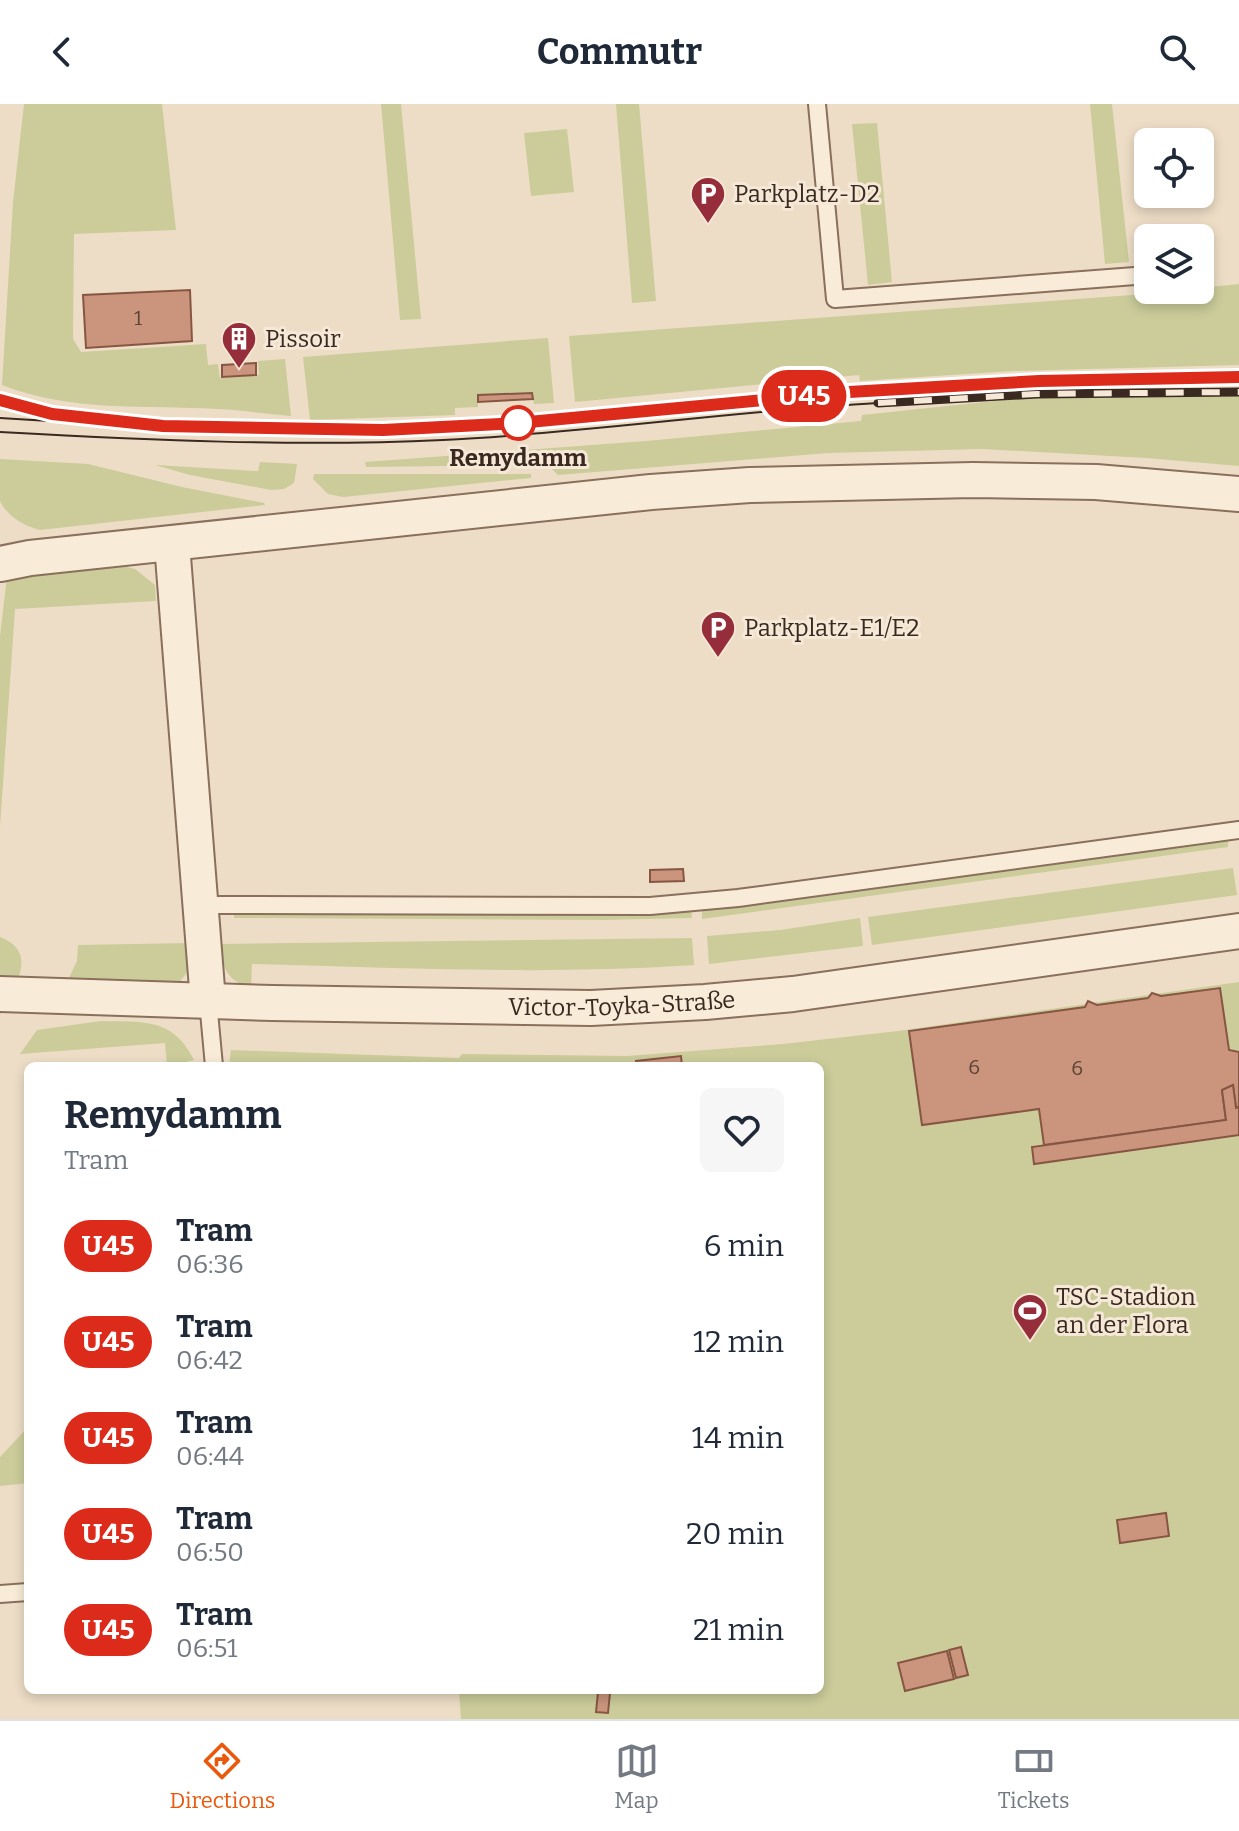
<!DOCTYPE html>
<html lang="en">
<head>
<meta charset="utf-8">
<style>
  body { margin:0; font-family:Bitter,serif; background:#f6f6f7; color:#1f2937; height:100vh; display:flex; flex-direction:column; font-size:30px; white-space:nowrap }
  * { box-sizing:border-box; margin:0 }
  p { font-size:26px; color:#747a83 }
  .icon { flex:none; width:44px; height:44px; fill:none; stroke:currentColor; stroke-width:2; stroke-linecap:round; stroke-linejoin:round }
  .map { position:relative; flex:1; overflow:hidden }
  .sheet { position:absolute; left:24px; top:958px; width:800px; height:632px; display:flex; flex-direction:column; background:#fff; border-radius:12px; box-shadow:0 4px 12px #0003 }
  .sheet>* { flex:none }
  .badge { padding:0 16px; border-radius:26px; font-size:28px; line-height:52px }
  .buttons { position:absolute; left:1134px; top:24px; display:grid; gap:16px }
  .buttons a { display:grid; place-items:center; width:80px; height:80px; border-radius:12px; background:#fff; box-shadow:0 4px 12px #0003; font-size:40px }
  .map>.badge { position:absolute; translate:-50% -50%; box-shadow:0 0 0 4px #fff }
  .round { display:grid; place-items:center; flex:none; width:84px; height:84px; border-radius:12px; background:#f6f6f7 }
  .overview { display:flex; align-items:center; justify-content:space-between; height:136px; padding:0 40px }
  h1 { font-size:38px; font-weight:700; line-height:60px }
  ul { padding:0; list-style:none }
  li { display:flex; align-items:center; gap:24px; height:96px; padding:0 40px }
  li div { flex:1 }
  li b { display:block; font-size:30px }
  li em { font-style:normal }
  li .badge { min-width:88px; font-weight:700; text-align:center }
  header { display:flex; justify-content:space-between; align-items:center; height:104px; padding:0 40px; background:#fff; font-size:36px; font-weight:700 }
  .dock { display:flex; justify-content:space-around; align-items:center; height:112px; border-top:2px solid #e0e1e3; background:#fff; font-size:22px; color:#747a83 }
  .dock a { display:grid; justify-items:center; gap:4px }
  .dock .on { color:#ea580c }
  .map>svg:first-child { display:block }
</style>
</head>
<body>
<header><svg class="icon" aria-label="back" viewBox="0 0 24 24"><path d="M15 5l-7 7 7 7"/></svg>Commutr<svg class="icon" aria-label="search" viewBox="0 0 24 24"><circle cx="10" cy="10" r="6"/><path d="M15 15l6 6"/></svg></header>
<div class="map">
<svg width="1239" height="1615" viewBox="0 0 1239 1615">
  <rect width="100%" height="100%" fill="#edddc6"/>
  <g fill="#cbcc9a">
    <path d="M24 0H162L176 126 74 130 73 235 81 248 206 240 208 261 218 260 220 274 259 271 258 257 285 255 291 312C266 310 242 306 217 305 145 301 70 308 2 281L13 98Z"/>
    <polygon points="381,0 401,0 421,215 400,216"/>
    <polygon points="616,0 639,0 656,197 632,199"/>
    <polygon points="1090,0 1112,0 1129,158 1105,160"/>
    <polygon points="877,19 892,178 868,181 852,20"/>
    <polygon points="567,25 574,88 531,92 524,29"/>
    <polygon points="1239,180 1239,261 1013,267 860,277 859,271 575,298 569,232 1200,186 1200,184"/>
    <polygon points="548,234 554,299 534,300 532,289 478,291 478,303 455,304 455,311 310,316 303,253"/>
    <polygon points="1239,292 1239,362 1146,354 982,345 828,349 558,371 550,363 542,361 366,363 365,358 646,337 861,317 862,311 1022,294"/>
    <path d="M0 355 88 360 182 383 264 399 265 401 40 426C24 422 7 412 0 397Z"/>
    <polygon points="260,358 297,360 294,379 284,385 271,386 190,371 155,361 258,367"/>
    <polygon points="314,370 531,370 531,374 343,393 328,390 313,375"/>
    <polygon points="111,459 135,465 155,481 156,497 15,505 0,723 0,532 7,472"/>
    <polygon points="1228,735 1228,743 702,815 702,806"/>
    <polygon points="1233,764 1237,791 872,841 868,813"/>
    <polygon points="234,806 691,806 692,814 604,816 234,814"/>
    <polygon points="860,814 863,842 709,860 707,832 780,826"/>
    <path d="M0 833C41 849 13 884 0 911Z"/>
    <path d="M692 834 694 861C547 871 399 864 252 860L251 883C227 878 222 863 220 840Z"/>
    <polygon points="191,839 191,864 180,877 167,882 67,878 77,857 78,841"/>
    <polygon points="1239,878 1239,1615 461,1615 459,1586 820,1586 820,962 229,962 231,946 459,954 462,950 627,952 783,940 898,927"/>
    <path d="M101 917C142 918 173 913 194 956L167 962 165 939 20 950 37 926Z"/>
    <polygon points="28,1323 28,1379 0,1382 0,1353"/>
  </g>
  <g fill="#cb957d" stroke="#875643" stroke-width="2">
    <polygon points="190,186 192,237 86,244 83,191"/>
    <polygon points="256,259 256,271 222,273 222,261"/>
    <polygon points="532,289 533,295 478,298 478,291"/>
    <polygon points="683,765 684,777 650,778 650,766"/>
    <polygon points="1220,884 1229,946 1239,948 1239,1003 1236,1004 1233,981 1222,986 1226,1016 1044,1041 1039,1005 922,1021 909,927 1085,903 1088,897 1097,901 1148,894 1152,889 1161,892"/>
    <polygon points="681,952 682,962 636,962 636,957"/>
    <polygon points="1233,981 1236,1004 1239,1003 1239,1031 1034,1060 1032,1043 1226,1016 1222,986"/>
    <polygon points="1166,1409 1169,1432 1120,1439 1117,1416"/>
    <polygon points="961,1543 968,1571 956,1574 949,1546"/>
    <polygon points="947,1547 954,1575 905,1587 898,1559"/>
    <polygon points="598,1588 610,1589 608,1609 596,1608"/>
  </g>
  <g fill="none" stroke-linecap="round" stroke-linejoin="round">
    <defs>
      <g id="service">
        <polyline points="817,0 835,195 1148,171"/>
        <polyline points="203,801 650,802 738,794 1239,726"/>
        <polyline points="208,897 214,962"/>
        <polyline points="0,1490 28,1488"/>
      </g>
      <g id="minor">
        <polyline points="172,440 208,897"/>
        <polyline points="0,460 30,454 651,388 750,381 973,376 1096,378 1239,390"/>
        <path id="s1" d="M0 890 272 899 591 904 705 898 793 890 1239 827"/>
      </g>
    </defs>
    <use href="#service" stroke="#896f5c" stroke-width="20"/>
    <use href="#minor" stroke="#896f5c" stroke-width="38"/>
    <use href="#service" stroke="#f8ecd9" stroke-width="16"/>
    <use href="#minor" stroke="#f8ecd9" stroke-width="34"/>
    <g stroke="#392920" stroke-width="2">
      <polyline points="731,299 877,286"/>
      <polyline points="0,314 98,320 324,326 518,319 567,315"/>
      <path d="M0 328C147 336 295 343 443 336 588 329 733 307 878 299"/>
    </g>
    <defs>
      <g id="rail">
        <polyline points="877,286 1039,277 1239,273"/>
        <polyline points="0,296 52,310 163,322"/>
        <polyline points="878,299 1037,290 1239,288"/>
      </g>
    </defs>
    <use href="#rail" stroke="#392920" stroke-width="9"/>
    <use href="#rail" stroke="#f5e8d6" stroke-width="6" stroke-dasharray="18" stroke-linecap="butt"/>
  </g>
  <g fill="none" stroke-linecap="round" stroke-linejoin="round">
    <defs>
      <polyline id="line" points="0,296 52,310 163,322 383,326 518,319 849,288 1039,277 1239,273"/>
    </defs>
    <use href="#line" stroke="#fff" stroke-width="18"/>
    <use href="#line" stroke="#dc2a1b" stroke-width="12"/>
  </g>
  <defs>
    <symbol id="parking-pin" viewBox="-11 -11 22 30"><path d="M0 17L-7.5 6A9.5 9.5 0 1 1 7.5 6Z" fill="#962d3a" stroke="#f5e8d6"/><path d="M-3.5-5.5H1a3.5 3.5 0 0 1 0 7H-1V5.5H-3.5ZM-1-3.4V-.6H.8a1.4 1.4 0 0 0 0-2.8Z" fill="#fff"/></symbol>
    <symbol id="building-pin" viewBox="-11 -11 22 30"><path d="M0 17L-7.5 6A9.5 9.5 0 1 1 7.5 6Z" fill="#962d3a" stroke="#f5e8d6"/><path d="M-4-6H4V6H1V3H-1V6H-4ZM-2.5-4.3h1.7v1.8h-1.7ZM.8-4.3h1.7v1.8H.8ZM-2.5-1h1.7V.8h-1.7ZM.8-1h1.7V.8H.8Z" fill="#fff"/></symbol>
    <symbol id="stadium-pin" viewBox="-11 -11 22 30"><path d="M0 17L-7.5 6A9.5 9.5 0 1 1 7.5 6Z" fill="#962d3a" stroke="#f5e8d6"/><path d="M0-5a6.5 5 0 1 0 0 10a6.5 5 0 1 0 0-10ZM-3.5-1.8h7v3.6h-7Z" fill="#fff"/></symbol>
  </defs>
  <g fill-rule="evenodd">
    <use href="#parking-pin" x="688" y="70" width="40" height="54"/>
    <use href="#building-pin" x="219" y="215" width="40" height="54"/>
    <use href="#parking-pin" x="698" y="504" width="40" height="54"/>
    <use href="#stadium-pin" x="1010" y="1187" width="40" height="54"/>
  </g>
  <circle fill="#fff" stroke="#dc2a1b" stroke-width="4" cx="518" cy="319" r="16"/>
  <g text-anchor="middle" stroke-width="6" stroke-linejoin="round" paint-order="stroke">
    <g font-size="20" fill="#5e4437">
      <text x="138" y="221">1</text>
      <text x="974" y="970">6</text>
      <text x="1077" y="971">6</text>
    </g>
    <g font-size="24" fill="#392920" stroke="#f5e8d6" text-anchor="start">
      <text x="734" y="98">Parkplatz-D2</text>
      <text x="265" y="243">Pissoir</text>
      <text x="744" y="532">Parkplatz-E1/E2</text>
      <text x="1056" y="1201">TSC-Stadion<tspan x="1056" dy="28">an der Flora</tspan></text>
    </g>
    <g font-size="24" font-weight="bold" fill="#392920" stroke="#f5e8d6">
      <text x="518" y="362">Remydamm</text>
    </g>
    <g font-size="24" fill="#392920" stroke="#f5e8d6">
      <text dy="8" stroke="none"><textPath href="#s1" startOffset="622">Victor-Toyka-Straße</textPath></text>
    </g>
  </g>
</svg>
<div class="buttons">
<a><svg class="icon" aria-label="locate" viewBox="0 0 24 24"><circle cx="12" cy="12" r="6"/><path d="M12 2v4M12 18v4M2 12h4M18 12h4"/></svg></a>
<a><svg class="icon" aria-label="layers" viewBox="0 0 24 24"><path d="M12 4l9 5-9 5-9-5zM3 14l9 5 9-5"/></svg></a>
</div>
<b class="badge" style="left:804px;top:292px;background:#dc2a1b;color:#fff">U45</b>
<section class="sheet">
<div class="overview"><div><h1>Remydamm</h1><p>Tram</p></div><a class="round"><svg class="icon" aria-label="heart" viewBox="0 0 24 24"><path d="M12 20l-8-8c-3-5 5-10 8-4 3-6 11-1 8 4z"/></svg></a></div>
<ul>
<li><span class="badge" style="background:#dc2a1b;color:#fff">U45</span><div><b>Tram</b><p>06:36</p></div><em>6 min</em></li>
<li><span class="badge" style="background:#dc2a1b;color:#fff">U45</span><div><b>Tram</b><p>06:42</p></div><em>12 min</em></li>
<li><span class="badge" style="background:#dc2a1b;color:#fff">U45</span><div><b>Tram</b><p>06:44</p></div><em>14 min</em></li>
<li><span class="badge" style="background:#dc2a1b;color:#fff">U45</span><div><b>Tram</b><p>06:50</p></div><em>20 min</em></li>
<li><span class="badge" style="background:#dc2a1b;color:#fff">U45</span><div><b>Tram</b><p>06:51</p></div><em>21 min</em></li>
</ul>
</section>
</div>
<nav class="dock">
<a class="on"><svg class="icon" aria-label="directions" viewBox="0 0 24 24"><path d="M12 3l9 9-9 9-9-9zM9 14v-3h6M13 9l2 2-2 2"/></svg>Directions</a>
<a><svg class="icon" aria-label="map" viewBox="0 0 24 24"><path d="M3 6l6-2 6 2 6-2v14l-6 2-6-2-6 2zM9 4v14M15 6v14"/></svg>Map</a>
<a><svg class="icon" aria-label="tickets" viewBox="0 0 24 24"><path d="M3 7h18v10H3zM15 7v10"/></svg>Tickets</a>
</nav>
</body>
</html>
